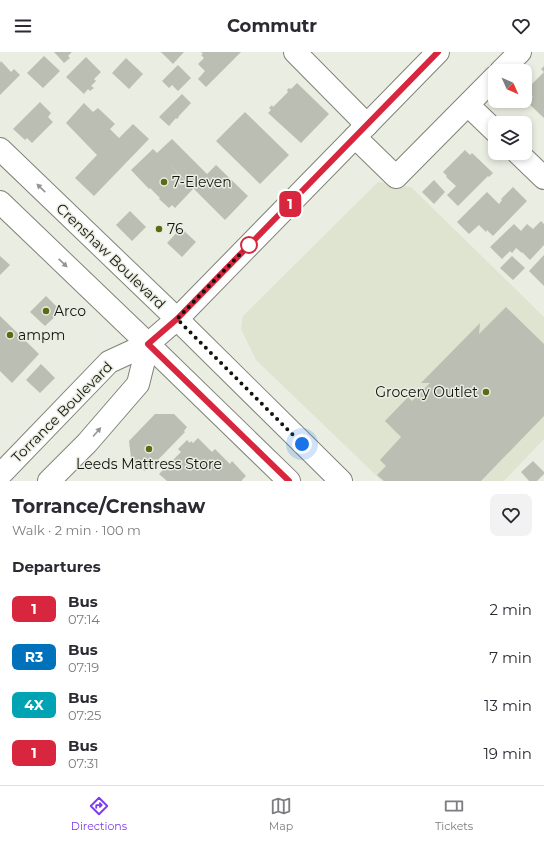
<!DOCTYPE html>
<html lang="en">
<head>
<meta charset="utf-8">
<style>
  body { margin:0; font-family:Montserrat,sans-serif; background:#f2f2f3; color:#2b2b33; height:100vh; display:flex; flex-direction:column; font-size:15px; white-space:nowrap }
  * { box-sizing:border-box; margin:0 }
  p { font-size:13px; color:#7c7c81 }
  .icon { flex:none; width:22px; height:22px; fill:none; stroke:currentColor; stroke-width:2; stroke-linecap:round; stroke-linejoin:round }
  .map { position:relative; height:429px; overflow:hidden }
  .panel { display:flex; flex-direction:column; background:#fff; flex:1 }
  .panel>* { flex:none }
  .badge { padding:0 8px; border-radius:6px; font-size:14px; line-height:26px }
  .needle { width:26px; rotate:135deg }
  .controls { position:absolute; left:488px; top:12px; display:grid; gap:8px }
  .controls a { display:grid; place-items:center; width:44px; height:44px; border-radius:8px; background:#fff; box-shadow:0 2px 6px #0003; font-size:20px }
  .you { position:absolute; width:20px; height:20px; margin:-10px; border:3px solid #fff; border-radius:50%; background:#1a73e8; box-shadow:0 0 0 6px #1a73e833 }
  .map>.badge { position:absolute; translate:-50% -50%; box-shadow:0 0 0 2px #fff }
  h2 { padding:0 12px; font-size:15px; line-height:36px }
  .round { display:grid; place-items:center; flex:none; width:42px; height:42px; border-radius:8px; background:#f2f2f3 }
  .head { display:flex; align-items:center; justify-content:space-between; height:68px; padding:0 12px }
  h1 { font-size:19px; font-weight:700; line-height:30px }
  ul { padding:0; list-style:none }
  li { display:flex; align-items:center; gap:12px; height:48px; padding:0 12px }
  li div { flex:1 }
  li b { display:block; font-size:15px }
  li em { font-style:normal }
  li .badge { min-width:44px; font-weight:700; text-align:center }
  header { display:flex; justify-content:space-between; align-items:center; height:52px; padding:0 12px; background:#fff; font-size:18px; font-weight:700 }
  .tabs { display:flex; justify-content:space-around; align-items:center; height:56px; border-top:1px solid #e1e1e2; background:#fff; font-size:11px; color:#7c7c81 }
  .tabs a { display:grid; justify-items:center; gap:2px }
  .tabs .on { color:#7c3aed }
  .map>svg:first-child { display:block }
</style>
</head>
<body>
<header><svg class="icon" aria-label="menu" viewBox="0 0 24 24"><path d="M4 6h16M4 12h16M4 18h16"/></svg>Commutr<svg class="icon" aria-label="heart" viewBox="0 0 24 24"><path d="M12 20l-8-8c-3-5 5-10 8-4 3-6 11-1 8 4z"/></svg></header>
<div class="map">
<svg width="544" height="429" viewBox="0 0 544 429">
  <rect width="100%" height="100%" fill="#eaede1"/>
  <polygon fill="#dfe4d1" points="378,130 411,135 544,265 544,387 504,429 382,429 256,308 241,277 243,264"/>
  <g fill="#bbbeb2">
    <polygon points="54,0 72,0 68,4 70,6 64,11"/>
    <polygon points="161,0 184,0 173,12"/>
    <polygon points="201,0 241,0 206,35 198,27 205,19 198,12 204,6 201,3 203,2"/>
    <polygon points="44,4 60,19 43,36 27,21"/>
    <polygon points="86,5 101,20 94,27 96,29 91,34 94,36 90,39 88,37 84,42 66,25"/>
    <polygon points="126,6 143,22 129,37 112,21"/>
    <polygon points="1,9 11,20 14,17 20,23 0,43 0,11"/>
    <polygon points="178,13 191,26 178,39 172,33 169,36 162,29"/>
    <polygon points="544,14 544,66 527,50 533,45 526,38 544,20 541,17"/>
    <polygon points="297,31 329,62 301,91 268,61 271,58 269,56 272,53 273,55 288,40 287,38 289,36 291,37"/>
    <polygon points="182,42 191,51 178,65 179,65 177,67 176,66 169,74 159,65"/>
    <polygon points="40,50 51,61 48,65 53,70 32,91 27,86 25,88 13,77"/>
    <polygon points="84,51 93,60 98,56 115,72 110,77 119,86 133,72 149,87 94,144 75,126 97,103 66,71"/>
    <polygon points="245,60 289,103 260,132 216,89"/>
    <polygon points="172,87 207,122 216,113 248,144 225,168 168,111 193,137 175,156 172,153 169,156 159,147 160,146 150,136 149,137 131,118 153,97 157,101"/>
    <polygon points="465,98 470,103 472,101 493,121 489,125 488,124 458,154 447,143 456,134 446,125 447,124 443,120"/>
    <polygon points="434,128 445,140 434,152 422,140"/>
    <polygon points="513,135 527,149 493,184 487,178 486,180 479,173 469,182 457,170 487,140 499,152 502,148 501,147"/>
    <polygon points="130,159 146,175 132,189 116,173"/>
    <polygon points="541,169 544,172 544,193 530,208 522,200 522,201 516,196 512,201 510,199 502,207 490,195 514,172 521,179 527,172 533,177"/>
    <polygon points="181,176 196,190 182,205 167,191"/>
    <polygon points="544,203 544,234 529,219"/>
    <polygon points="0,204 10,213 0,223"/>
    <polygon points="512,204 525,216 513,228 500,216"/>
    <polygon points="46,244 61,259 45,274 30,260"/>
    <polygon points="506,255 544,292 544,364 481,429 384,429 377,423 386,414 380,408 401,385 385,369 408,345 412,349 430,331 421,331 480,271 479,282"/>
    <polygon points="0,264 39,302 12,331 0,319"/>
    <polygon points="41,312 55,326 40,341 26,328"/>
    <polygon points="155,362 174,362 187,375 184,379 185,380 151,415 149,414 145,419 131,406 129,389"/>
    <polygon points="198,386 212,400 215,397 230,412 232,409 246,424 242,428 242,429 167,429 159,422 181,400 178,397 187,388 190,391 191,389 193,391"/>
    <polygon points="533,409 544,420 544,422 537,429 529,429 521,420"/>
  </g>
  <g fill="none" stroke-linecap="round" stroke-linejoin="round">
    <defs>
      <g id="minor">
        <polyline points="295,0 367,73"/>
        <polyline points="501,19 520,0"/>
        <polyline points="468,53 495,79"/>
        <polyline points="355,85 396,125 495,25"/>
        <polyline points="518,101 544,126"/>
      </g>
      <g id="major">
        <polyline points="0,97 177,267 341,429"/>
        <polyline points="0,150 148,292 289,429"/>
        <polyline points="0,423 109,310 148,292 177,267 438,0"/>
        <polyline points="49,429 87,391 138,332 148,292"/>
      </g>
    </defs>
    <use href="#minor" stroke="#808377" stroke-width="24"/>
    <use href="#major" stroke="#808377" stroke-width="24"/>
    <use href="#minor" stroke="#fff" stroke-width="22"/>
    <use href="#major" stroke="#fff" stroke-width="22"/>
  </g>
  <defs><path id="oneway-solid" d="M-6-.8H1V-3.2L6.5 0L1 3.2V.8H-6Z"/></defs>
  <g fill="#949593">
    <use href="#oneway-solid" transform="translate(41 136) rotate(-136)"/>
    <use href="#oneway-solid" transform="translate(63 211) rotate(44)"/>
    <use href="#oneway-solid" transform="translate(97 380) rotate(-49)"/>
  </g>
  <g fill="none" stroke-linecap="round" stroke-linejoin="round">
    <defs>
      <polyline id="line" points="289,429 148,292 177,267 438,0"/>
    </defs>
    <use href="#line" stroke="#fff" stroke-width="9"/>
    <use href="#line" stroke="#d7263d" stroke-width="6"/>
    <polyline stroke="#12130e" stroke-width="4" stroke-dasharray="0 7.2" points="249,193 177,267 302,392"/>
  </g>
  <g fill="#5c6a13" stroke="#eaede1" stroke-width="1.5">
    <circle cx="164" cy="130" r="4"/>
    <circle cx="159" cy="177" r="4"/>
    <circle cx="46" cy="259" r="4"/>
    <circle cx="10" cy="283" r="4"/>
    <circle cx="486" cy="340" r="4"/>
    <circle cx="149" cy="397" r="4"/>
  </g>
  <circle fill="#fff" stroke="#d7263d" stroke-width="2" cx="249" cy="193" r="8"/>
  <g text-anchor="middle" stroke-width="3" stroke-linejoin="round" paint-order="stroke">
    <g font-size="14" fill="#12130e" stroke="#eaede1" text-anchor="start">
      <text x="172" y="135">7-Eleven</text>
      <text x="167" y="182">76</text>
      <text x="54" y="264">Arco</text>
      <text x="18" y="288">ampm</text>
      <text x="478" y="345" text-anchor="end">Grocery Outlet</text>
      <text x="149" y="417" text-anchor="middle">Leeds Mattress Store</text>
    </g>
    <g font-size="14" fill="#12130e" stroke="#eaede1">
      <text transform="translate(111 204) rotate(44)" y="5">Crenshaw Boulevard</text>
      <text transform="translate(62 360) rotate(-45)" y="5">Torrance Boulevard</text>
    </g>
  </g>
</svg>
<div class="controls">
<a><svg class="needle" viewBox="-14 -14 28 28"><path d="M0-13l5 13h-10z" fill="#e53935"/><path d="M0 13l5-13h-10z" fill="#7c7c81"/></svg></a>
<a><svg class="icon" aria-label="layers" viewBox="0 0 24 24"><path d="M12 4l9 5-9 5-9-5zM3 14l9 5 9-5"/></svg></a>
</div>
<div class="you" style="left:302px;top:392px"></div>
<b class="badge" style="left:290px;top:152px;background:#d7263d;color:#fff">1</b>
</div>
<section class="panel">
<div class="head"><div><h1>Torrance/Crenshaw</h1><p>Walk · 2 min · 100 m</p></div><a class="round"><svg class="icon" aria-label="heart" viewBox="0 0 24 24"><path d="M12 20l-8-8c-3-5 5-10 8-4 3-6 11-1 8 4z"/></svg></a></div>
<h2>Departures</h2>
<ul>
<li><span class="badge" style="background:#d7263d;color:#fff">1</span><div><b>Bus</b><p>07:14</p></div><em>2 min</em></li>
<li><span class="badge" style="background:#0072bc;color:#fff">R3</span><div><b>Bus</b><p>07:19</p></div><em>7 min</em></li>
<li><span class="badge" style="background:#00a3b4;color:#fff">4X</span><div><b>Bus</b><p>07:25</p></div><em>13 min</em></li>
<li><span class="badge" style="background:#d7263d;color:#fff">1</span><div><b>Bus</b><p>07:31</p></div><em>19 min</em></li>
</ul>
</section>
<nav class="tabs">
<a class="on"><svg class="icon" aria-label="directions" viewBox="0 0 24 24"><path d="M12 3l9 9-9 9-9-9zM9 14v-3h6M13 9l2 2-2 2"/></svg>Directions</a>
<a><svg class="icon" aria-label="map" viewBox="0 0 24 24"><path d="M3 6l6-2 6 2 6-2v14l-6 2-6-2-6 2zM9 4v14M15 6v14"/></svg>Map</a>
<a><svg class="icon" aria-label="tickets" viewBox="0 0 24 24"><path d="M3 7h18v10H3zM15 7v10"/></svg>Tickets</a>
</nav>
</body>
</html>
